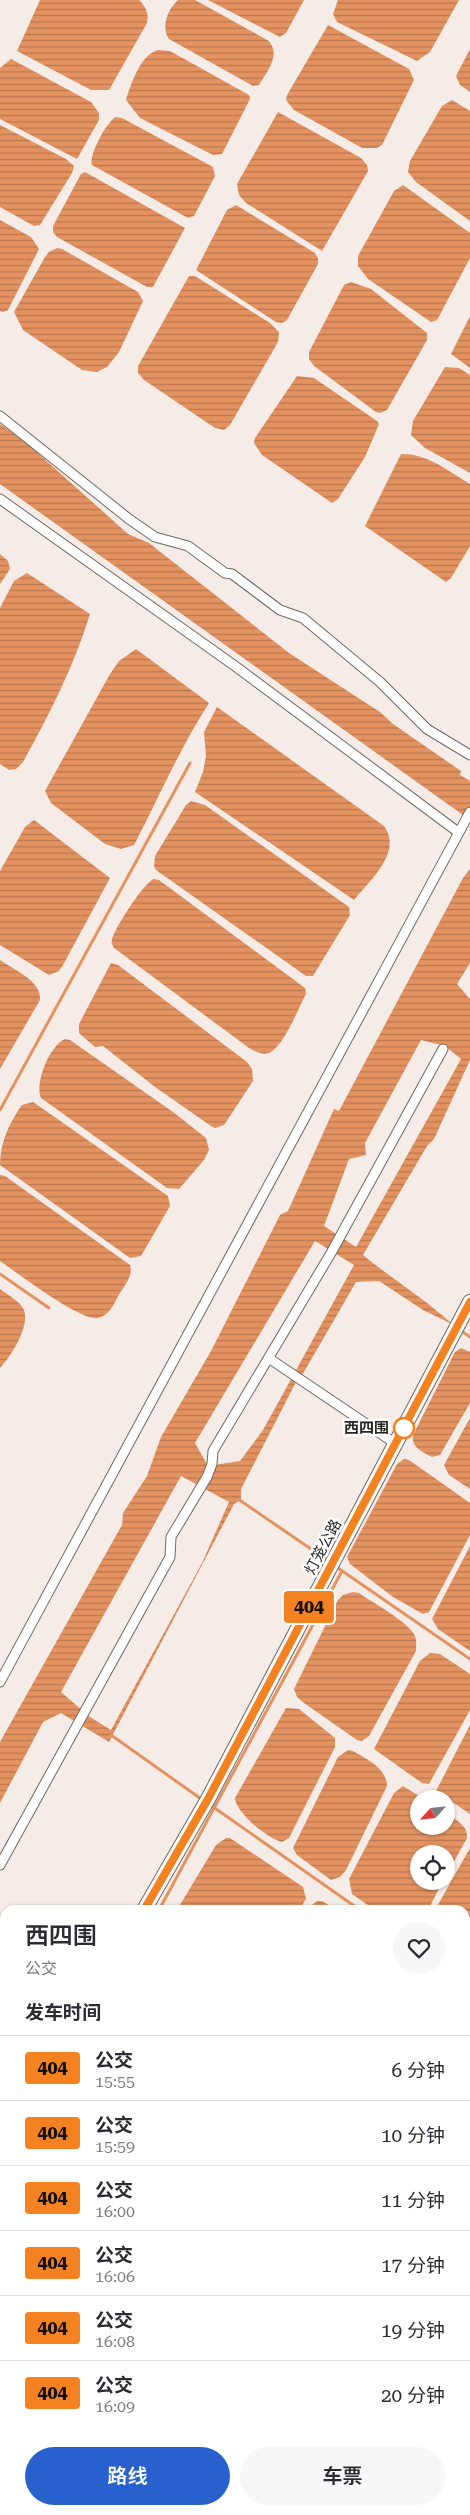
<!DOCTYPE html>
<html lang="zh">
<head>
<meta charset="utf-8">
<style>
  body { margin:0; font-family:"Roboto Serif","Noto Sans SC",serif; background:#f7f7f7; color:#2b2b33; height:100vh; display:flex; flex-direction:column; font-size:19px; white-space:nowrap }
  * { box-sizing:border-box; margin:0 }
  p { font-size:16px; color:#7c7c81 }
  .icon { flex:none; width:28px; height:28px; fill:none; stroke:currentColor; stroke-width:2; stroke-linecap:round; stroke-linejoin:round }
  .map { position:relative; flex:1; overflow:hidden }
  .sheet { position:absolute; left:0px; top:1905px; width:470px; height:610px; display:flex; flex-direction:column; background:#fff; border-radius:15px 15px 0 0; box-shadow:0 1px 4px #0004 }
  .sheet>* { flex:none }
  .badge { padding:0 10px; border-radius:4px; font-size:18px; line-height:32px }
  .needle { width:32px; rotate:243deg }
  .buttons { position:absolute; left:410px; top:1790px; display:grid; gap:10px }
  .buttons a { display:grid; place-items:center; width:45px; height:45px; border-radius:50%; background:#fff; box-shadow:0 1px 4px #0004; font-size:25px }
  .map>.badge { position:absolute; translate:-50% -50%; box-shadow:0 0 0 2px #fff }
  h2 { padding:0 25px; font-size:19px; line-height:45px }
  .round { display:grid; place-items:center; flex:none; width:52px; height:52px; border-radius:26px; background:#f7f7f7 }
  .overview { display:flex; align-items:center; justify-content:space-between; height:85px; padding:0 25px }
  h1 { font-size:24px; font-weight:600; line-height:38px }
  .action { display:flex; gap:10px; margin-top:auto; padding:10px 25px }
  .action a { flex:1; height:58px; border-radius:30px; background:#2861ce; color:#fff; font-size:20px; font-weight:600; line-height:58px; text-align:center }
  .action a+a { background:#f7f7f7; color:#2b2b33 }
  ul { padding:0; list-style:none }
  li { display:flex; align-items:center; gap:15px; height:65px; padding:0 25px; border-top:1px solid #e1e1e2 }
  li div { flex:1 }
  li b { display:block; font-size:19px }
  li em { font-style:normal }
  li .badge { min-width:55px; font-weight:700; text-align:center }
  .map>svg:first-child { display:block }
</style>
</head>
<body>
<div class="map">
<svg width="470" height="2515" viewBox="0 0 470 2515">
  <defs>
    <pattern id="water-rules" width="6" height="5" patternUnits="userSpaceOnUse" patternTransform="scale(1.25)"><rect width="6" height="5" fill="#e49260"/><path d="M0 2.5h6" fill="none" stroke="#b9774f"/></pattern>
  </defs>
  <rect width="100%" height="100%" fill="#f5ece7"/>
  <g fill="url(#water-rules)" fill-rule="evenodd">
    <path d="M40 0H139C146 7 149 13 147 23L109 90H91L17 51Z"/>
    <path d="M178 0H195L269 41C281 56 267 71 259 85L253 86 169 39C161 27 167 10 178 0Z"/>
    <polygon points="208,0 304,0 286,33 280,37"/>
    <polygon points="338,0 459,0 430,52 417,61 337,22 333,14"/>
    <polygon points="328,25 409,69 414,80 382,145 377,148 362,148 294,110 286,100 287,95"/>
    <polygon points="470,49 470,92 460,85 456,76"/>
    <path d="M158 50 170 51 249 95 250 99 222 154 213 155 140 118 126 100C131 84 140 55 158 50Z"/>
    <polygon points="11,59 91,102 99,113 99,120 77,159 0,119 0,68"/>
    <polygon points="452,100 470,111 470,221 416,182 408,172 410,161 442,106"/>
    <polygon points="278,112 361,158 367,165 368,171 322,251 246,203 239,195 237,184"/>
    <path d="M116 117 122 118 213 167 215 176 194 216 188 218 92 165C88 156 107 121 116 117Z"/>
    <polygon points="0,125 66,159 74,166 72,173 40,225 34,226 0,207"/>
    <polygon points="85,172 185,228 153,287 147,287 57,237 53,232 53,226 81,174"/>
    <polygon points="403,185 470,233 470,258 437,320 431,322 368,279 358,266 358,256 394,191"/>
    <polygon points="236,205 315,253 318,258 318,264 287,320 282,323 276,322 196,270 227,210"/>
    <polygon points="0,220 31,237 39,249 8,310 3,312 0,311"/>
    <polygon points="57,248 62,249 138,292 143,301 119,352 107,367 97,372 82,370 23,330 14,312 45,257 49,252"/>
    <polygon points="189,276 195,276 270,323 279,332 278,342 230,425 224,430 215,428 144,380 138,373 138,366"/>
    <polygon points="351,282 371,289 427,333 427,340 387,410 380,413 376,412 314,366 309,359 309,352 344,285"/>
    <polygon points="470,316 470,368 451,354"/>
    <polygon points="445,367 459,368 470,375 470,473 425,448 411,435 413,421"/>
    <polygon points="297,376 314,378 377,421 379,424 365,457 338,499 332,503 262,455 254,443 255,438"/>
    <polygon points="0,424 23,440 128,534 149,543 289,653 380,712 393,724 461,771 460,775 470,781 470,820 0,484"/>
    <path d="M401 454C427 453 448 471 470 484V546L451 578 446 582 365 526Z"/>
    <polygon points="0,554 8,561 10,569 0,584"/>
    <path d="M27 573 90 614C74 666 49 715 23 762L16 769 9 770 0 764V608L14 581Z"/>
    <path d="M136 649 209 703C180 748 159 797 134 845L121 849 105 844 51 803 45 791 110 674 119 661Z"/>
    <path d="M217 707 384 826C403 852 370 880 354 900L195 792 203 772 206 756 204 732Z"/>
    <polygon points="191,801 205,805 349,907 350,915 313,976 306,976 156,870 154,866 155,856 186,805"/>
    <polygon points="34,820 110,878 63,965 59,971 49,975 0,945 0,871 25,827"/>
    <path d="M470 869V963L457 984 470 999V1060L434 1139 427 1146 363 1255C392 1279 424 1298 452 1324L423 1310 379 1281 356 1282 301 1377 296 1382 241 1489V1500L234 1504 109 1742 61 1713 43 1722 0 1803V1742L122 1525 123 1513 147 1476 161 1437 211 1351 280 1215 288 1211 334 1109 339 1111 463 878ZM421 1040 445 1046 461 1059 356 1247 324 1226 349 1159 366 1155 365 1143ZM315 1241 354 1265 263 1430 240 1461 208 1466 195 1443ZM181 1476 229 1502 202 1563 111 1730 90 1717 61 1692Z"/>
    <path d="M154 879 159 880 305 988 306 994C298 1009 285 1043 271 1052 264 1056 256 1052 249 1048L114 948C112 944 111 944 112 940 114 929 145 881 154 879Z"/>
    <path d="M0 960C14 970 42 981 40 1000L0 1069Z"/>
    <polygon points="111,963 118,965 247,1062 252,1069 253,1081 224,1125 215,1128 211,1126 155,1087 103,1046 95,1047 79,1033 79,1024"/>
    <path d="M65 1039 70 1040 173 1112 206 1138 209 1150 204 1160 179 1189 167 1188 41 1098C34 1083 50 1045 65 1039Z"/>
    <path d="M33 1102 168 1196 170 1206 141 1256 130 1258 0 1165C0 1143 9 1123 22 1105Z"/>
    <path d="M0 1175 5 1176 130 1265C134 1275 123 1288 118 1296 114 1305 108 1316 98 1318 81 1322 16 1272 0 1261Z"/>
    <path d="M0 1289C8 1295 20 1301 24 1310 30 1327 11 1356 0 1368Z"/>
    <path d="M461 1348 470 1352V1403L440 1455 432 1457C423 1452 411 1448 413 1435L455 1352Z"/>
    <polygon points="470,1418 470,1489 449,1475 444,1465"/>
    <polygon points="404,1459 409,1460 470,1503 470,1535 429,1612 423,1614 393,1597 350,1564 347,1557 397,1464"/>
    <polygon points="470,1546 470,1651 438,1629 432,1619"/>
    <path d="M353 1592 359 1593C373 1603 409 1622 415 1636 417 1641 416 1646 416 1651L369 1736 362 1741 357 1740 304 1703 297 1697 294 1689 338 1600 343 1595Z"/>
    <polygon points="430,1653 440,1654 470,1674 470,1710 429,1784 422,1783 374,1749 420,1661"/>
    <path d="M286 1708 299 1709 335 1738V1747L289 1838 282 1842C268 1839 235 1812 235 1798Z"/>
    <polygon points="470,1725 470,1814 436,1791"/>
    <path d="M348 1750 353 1751C366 1759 387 1768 387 1786L346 1870 340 1877 331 1880 297 1855 293 1848 338 1757Z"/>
    <path d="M403 1786 424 1799H419V1826H446V1813C456 1820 468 1825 467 1838L446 1876V1854H419V1881H443L428 1910H375L352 1894 349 1879 394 1793Z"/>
    <polygon points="226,1838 230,1838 303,1887 306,1899 299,1910 177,1910 216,1845"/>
    <polygon points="470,1848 470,1974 465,1973 465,1910 435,1910"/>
    <polygon points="317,1901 322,1901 337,1910 306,1910"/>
    <polygon points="465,1998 470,2002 470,2099 465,2108"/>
    <polygon points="470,2107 470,2148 465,2144 465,2116"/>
    <polygon points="465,2156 470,2159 470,2290 465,2293"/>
    <polygon points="0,2187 5,2191 5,2233 0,2230"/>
    <polygon points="0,2267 5,2270 5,2430 0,2427"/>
    <polygon points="0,2435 5,2438 5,2510 14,2510 11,2515 0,2515"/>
    <polygon points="470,2501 470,2515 392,2515 386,2510 465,2510"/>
    <polygon points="60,2510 152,2510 158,2515 67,2515"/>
    <polygon points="163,2510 262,2510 259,2515 170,2515"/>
  </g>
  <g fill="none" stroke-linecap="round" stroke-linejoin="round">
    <g stroke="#e49260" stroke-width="3">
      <polyline points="0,1110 190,763"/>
      <polyline points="0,1274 49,1308"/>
      <polyline points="460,1330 470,1337"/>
      <polyline points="238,1499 330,1562"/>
      <polyline points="335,1566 470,1659"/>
      <polyline points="111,1735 204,1801"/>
      <polyline points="209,1804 360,1910"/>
      <polyline points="159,1910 342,1571"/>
      <polyline points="465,1984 470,1987"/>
      <polyline points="0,1987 5,1990"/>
      <polyline points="465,2311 470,2315"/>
    </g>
    <defs>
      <g id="street">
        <polyline points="0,416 129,519 155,537 188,546 225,573 232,574 280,610 303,618 380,682 427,729 470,755"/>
        <polyline points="0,499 235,666 458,832"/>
        <polyline points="270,1359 396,1444"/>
        <polyline points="0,1682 470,812"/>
        <polyline points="0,1865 170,1557 171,1537 207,1477 212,1464 213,1451 331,1253 443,1049"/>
        <polyline points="0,1979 5,1984"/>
        <polyline points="0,2064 5,2063"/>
        <polyline points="0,2164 5,2168"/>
        <polyline points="465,2492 470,2496"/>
      </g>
      <g id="secondary">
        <polyline points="144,1910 208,1799 470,1302"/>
        <polyline points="0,2148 5,2139"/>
      </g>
    </defs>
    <use href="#street" stroke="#706864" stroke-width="11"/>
    <use href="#secondary" stroke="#706864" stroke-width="16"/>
    <use href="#street" stroke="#fff" stroke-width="9"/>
    <use href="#secondary" stroke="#fff" stroke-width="14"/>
  </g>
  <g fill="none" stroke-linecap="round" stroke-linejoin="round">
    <defs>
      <polyline id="line" points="144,1910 208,1799 470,1302"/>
    </defs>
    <use href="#line" stroke="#fff" stroke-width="11"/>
    <use href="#line" stroke="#f58220" stroke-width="8"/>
  </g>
  <circle fill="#fff" stroke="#f58220" stroke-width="2.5" cx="404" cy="1428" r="10"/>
  <g text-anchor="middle" stroke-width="5" stroke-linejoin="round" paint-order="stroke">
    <g font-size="15" font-weight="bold" fill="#272422" stroke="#fff" text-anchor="end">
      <text x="389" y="1433">西四围</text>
    </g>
    <g font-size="15" fill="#272422" stroke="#fff">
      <text transform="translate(323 1547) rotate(-62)" y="5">灯笼公路</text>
    </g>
  </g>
</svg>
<div class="buttons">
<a><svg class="needle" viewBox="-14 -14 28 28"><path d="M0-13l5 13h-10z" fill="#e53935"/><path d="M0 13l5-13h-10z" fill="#7c7c81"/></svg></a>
<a><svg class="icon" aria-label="locate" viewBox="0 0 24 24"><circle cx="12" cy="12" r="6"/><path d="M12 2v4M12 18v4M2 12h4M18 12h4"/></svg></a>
</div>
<b class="badge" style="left:309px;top:1607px;background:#f58220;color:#111">404</b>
<section class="sheet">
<div class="overview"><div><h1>西四围</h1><p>公交</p></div><a class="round"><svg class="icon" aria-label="heart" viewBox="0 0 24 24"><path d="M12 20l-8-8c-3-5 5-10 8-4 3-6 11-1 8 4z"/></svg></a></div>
<h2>发车时间</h2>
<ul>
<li><span class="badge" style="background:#f58220;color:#111">404</span><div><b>公交</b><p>15:55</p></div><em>6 分钟</em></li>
<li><span class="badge" style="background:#f58220;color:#111">404</span><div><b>公交</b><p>15:59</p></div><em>10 分钟</em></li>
<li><span class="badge" style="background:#f58220;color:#111">404</span><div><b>公交</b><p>16:00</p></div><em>11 分钟</em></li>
<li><span class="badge" style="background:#f58220;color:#111">404</span><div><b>公交</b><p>16:06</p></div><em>17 分钟</em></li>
<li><span class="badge" style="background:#f58220;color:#111">404</span><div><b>公交</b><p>16:08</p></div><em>19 分钟</em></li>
<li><span class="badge" style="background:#f58220;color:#111">404</span><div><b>公交</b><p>16:09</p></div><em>20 分钟</em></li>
</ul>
<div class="action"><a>路线</a><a>车票</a></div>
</section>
</div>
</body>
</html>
